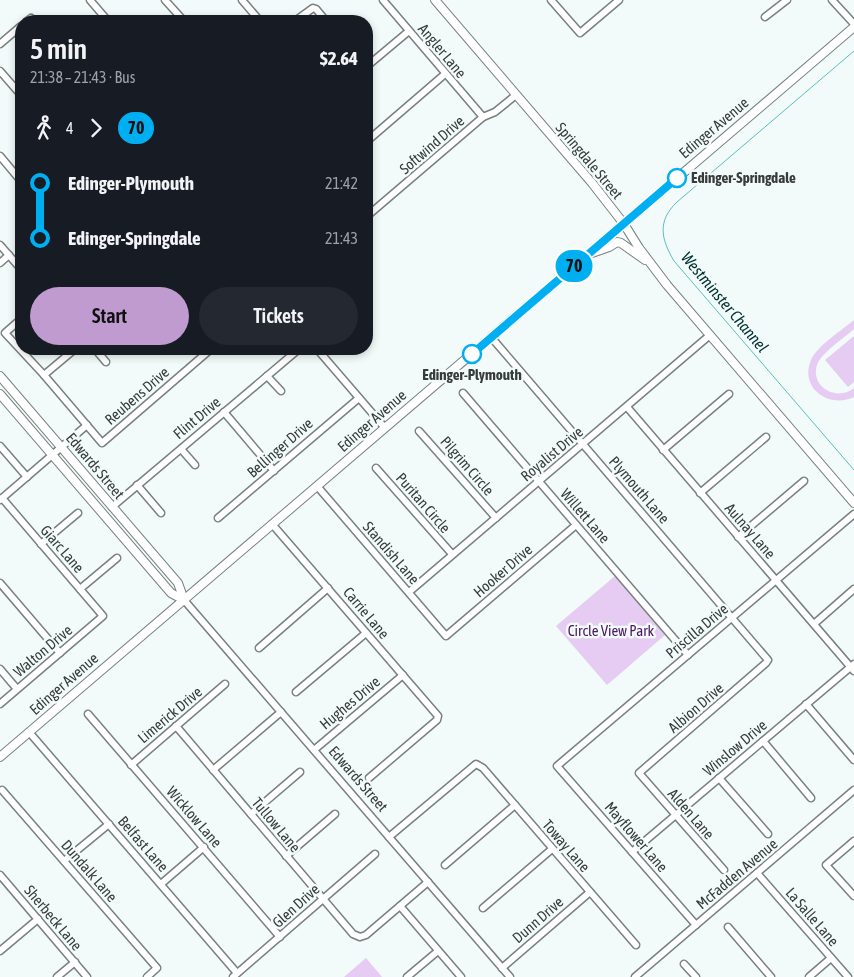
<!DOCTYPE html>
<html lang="en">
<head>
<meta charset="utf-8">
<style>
  body { margin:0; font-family:"Asap Condensed",sans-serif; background:#242831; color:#f1f3f6; height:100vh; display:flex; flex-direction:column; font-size:19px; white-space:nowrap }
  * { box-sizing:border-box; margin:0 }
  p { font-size:16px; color:#9ea1a6 }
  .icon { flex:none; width:28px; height:28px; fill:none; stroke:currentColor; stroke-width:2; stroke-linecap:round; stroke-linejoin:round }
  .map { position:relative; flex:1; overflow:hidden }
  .details { position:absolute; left:15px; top:15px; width:358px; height:340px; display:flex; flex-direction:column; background:#171b24; border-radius:20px; box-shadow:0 2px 8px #0003 }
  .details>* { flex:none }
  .badge { padding:0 10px; border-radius:16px; font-size:18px; line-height:32px }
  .map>.badge { position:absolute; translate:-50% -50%; box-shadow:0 0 0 2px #fff }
  .legs { display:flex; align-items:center; gap:8px; height:55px; padding:0 15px; font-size:16px }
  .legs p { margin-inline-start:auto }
  .head { display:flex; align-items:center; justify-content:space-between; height:85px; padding:0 15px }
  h1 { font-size:28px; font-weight:600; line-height:38px }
  .action { display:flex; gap:10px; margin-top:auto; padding:10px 15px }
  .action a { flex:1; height:58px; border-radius:30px; background:#bf9bcf; color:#111; font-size:20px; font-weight:600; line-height:58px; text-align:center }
  .action a+a { background:#242831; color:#f1f3f6 }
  ul { padding:0 15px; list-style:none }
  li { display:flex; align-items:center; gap:18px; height:55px; font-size:19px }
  li i { display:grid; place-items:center; width:8px; height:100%; margin:0 6px; background:currentColor }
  li i::after { content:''; width:12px; height:12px; margin:-6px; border:4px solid; border-radius:50%; background:#171b24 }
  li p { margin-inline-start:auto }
  li:first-child i { background:linear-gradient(#0000 50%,currentColor 0) }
  li:last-child i { background:linear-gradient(currentColor 50%,#0000 0) }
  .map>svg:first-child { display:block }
</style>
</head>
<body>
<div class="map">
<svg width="854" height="977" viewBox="0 0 854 977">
  <rect width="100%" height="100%" fill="#f2fafa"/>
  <g fill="#e6cbf2">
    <path d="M854 320V329C844 338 821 353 817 365 810 387 837 402 854 388V397C829 409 799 388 811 360 817 346 842 330 854 320Z"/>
    <polygon points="854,336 854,382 848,387 825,360"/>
    <polygon points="615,576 665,635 607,685 556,626"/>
    <polygon points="366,958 382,977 344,977"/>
  </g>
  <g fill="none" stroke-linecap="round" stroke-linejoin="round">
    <path stroke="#56c1bd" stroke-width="1" d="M854 51 677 202C657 221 661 239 674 261L854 470"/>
    <defs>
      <g id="minor">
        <polyline points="90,0 108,21"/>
        <polyline points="165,0 184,21"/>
        <polyline points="242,0 260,21"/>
        <polyline points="383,0 483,117"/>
        <polyline points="551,0 580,33 619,0"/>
        <polyline points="832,0 854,24"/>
        <polyline points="765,17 787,0"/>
        <polyline points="27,21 31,18 34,21"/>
        <polyline points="295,21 313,8 316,9 326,21"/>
        <polyline points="0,44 21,26"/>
        <polyline points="366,67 409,31"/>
        <polyline points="0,71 21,95"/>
        <polyline points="366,142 445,74"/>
        <polyline points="0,156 21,181"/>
        <polyline points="366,217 483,117 495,112 516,95"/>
        <polyline points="0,245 21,269"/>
        <polyline points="0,263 9,255"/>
        <polyline points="21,319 5,333 44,375 102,443 211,349"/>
        <polyline points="491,337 768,660 766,663 639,773 724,870"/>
        <polyline points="95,349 106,362"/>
        <polyline points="317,349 385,428"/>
        <polyline points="44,375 75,349"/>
        <polyline points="267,376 281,391"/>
        <polyline points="463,393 688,655"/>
        <polyline points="627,407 854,671"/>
        <polyline points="224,412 274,471"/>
        <polyline points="419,431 496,518"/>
        <polyline points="0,446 27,477"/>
        <polyline points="181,449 195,465"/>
        <polyline points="663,450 729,394"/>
        <polyline points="376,468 452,554"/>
        <polyline points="137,485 161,513"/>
        <polyline points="317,486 446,636 576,525"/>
        <polyline points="700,493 766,437"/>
        <polyline points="0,500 87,425"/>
        <polyline points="112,507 299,349"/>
        <polyline points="218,518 359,398"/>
        <polyline points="272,524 438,716 437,720 369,778"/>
        <polyline points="738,537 804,481"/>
        <polyline points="41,544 78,513"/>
        <polyline points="0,583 60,653"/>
        <polyline points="80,589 117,558"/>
        <polyline points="409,592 710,335"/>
        <polyline points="184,600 510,977"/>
        <polyline points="814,624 854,589"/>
        <polyline points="259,648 328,588"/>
        <polyline points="0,669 17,689"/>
        <polyline points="296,692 366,633"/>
        <polyline points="0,704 103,616 2,498"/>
        <polyline points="806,704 854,760"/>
        <polyline points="88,714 280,937"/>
        <polyline points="176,726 353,934 360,937 366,935 428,882"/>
        <polyline points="29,732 237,973"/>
        <polyline points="763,741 811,798"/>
        <polyline points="314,750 403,675"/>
        <polyline points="131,765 225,684"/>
        <polyline points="213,770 281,712"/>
        <polyline points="719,778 768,834"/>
        <polyline points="2,790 157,968 147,977"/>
        <polyline points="251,814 300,772"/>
        <polyline points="389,837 476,764 483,768 636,945"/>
        <polyline points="854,841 826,865 854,896"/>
        <polyline points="632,852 854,664"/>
        <polyline points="286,856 335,814"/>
        <polyline points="64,861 109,824"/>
        <polyline points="445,865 515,805"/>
        <polyline points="757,873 848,977"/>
        <polyline points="0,875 87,977"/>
        <polyline points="161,884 204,847"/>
        <polyline points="400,906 461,977"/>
        <polyline points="483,908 552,849"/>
        <polyline points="696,925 557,766 854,514"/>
        <polyline points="728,927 771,977"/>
        <polyline points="0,951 38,919"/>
        <polyline points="684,964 696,977"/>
        <polyline points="502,968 590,892"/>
        <polyline points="57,977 75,962"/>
        <polyline points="233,977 375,854"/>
        <polyline points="407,977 438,951"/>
        <polyline points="635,977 854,790"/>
        <polyline points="809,977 831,958"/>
      </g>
      <g id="major">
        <polyline points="435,0 592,183 624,224 639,248 667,285 854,503"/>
        <polyline points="592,253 609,247 617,242 621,243 645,260"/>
        <polyline points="0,376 178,583 184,600"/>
        <polyline points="0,394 171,593 184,600"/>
        <polyline points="0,757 854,27"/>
      </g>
    </defs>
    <use href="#minor" stroke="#798080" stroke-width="9"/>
    <use href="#major" stroke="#798080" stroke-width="10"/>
    <use href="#minor" stroke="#fff" stroke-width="6"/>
    <use href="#major" stroke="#fff" stroke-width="8"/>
  </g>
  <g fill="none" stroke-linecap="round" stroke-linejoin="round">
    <defs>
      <polyline id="line-1" points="472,354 677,178"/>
    </defs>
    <use href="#line-1" stroke="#fff" stroke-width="11"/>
    <use href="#line-1" stroke="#00aff2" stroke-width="8"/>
  </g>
  <g fill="#fff" stroke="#00aff2" stroke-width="2.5">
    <circle cx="677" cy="178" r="9"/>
    <circle cx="472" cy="354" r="9"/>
  </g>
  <g text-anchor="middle" stroke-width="5" stroke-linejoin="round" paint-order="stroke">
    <g font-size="15" fill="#383b3b" stroke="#f2fafa">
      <text transform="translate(442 51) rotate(50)" y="5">Angler Lane</text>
      <text transform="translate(714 128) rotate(-40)" y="5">Edinger Avenue</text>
      <text transform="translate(432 145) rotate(-41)" y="5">Softwind Drive</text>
      <text transform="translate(589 161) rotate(50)" y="5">Springdale Street</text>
      <text transform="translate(137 396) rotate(-41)" y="5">Reubens Drive</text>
      <text transform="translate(197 418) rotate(-40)" y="5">Flint Drive</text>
      <text transform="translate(372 421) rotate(-41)" y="5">Edinger Avenue</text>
      <text transform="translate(280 448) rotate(-41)" y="5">Bellinger Drive</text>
      <text transform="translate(552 454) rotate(-40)" y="5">Royalist Drive</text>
      <text transform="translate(95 466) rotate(50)" y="5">Edwards Street</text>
      <text transform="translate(467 466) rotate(49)" y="5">Pilgrim Circle</text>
      <text transform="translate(639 490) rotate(49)" y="5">Plymouth Lane</text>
      <text transform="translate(423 503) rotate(49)" y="5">Puritan Circle</text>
      <text transform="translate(585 516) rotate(49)" y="5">Willett Lane</text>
      <text transform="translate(750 531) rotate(49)" y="5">Aulnay Lane</text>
      <text transform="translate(62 549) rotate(49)" y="5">Giarc Lane</text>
      <text transform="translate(391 553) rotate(49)" y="5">Standish Lane</text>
      <text transform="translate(503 571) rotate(-41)" y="5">Hooker Drive</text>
      <text transform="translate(366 613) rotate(50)" y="5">Carrie Lane</text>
      <text transform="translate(697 631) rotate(-40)" y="5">Priscilla Drive</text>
      <text transform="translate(43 651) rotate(-40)" y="5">Walton Drive</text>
      <text transform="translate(64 684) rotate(-41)" y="5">Edinger Avenue</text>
      <text transform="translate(350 703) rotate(-40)" y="5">Hughes Drive</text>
      <text transform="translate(696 708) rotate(-41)" y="5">Albion Drive</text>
      <text transform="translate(170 715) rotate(-40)" y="5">Limerick Drive</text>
      <text transform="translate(735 748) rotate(-40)" y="5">Winslow Drive</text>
      <text transform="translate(358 779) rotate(49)" y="5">Edwards Street</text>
      <text transform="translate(691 814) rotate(49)" y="5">Alden Lane</text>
      <text transform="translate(194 817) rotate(49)" y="5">Wicklow Lane</text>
      <text transform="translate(276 825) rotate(50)" y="5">Tullow Lane</text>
      <text transform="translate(636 837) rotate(49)" y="5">Mayflower Lane</text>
      <text transform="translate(143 844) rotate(49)" y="5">Belfast Lane</text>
      <text transform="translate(566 846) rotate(49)" y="5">Toway Lane</text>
      <text transform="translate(89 871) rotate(49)" y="5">Dundalk Lane</text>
      <text transform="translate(737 874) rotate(-40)" y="5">McFadden Avenue</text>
      <text transform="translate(296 906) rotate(-42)" y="5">Glen Drive</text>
      <text transform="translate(812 917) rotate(49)" y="5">La Salle Lane</text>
      <text transform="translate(53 918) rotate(50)" y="5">Sherbeck Lane</text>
      <text transform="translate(538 920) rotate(-41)" y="5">Dunn Drive</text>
    </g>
    <g font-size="15" font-weight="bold" fill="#383b3b" stroke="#f2fafa" text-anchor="start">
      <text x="691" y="183">Edinger-Springdale</text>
      <text x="472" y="380" text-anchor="middle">Edinger-Plymouth</text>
    </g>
    <g font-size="15" fill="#4e1861" stroke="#f2fafa">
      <text x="611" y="636">Circle View Park</text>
    </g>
    <g font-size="16" font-style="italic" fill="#003231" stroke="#f2fafa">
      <text transform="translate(725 302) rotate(50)" y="6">Westminster Channel</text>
    </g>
  </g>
</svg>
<b class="badge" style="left:574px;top:266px;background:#00aff2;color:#111">70</b>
<section class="details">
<div class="head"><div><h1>5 min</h1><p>21:38 – 21:43 · Bus</p></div><b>$2.64</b></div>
<div class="legs"><svg class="icon" aria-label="walk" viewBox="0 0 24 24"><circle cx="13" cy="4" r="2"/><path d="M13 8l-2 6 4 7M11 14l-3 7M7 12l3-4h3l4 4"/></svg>4<svg class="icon" aria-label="forward" viewBox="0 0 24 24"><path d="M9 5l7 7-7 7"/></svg><b class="badge" style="background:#00aff2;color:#111">70</b></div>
<ul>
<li><i style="color:#00aff2"></i><b>Edinger-Plymouth</b><p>21:42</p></li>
<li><i style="color:#00aff2"></i><b>Edinger-Springdale</b><p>21:43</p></li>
</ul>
<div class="action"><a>Start</a><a>Tickets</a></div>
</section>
</div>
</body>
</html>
